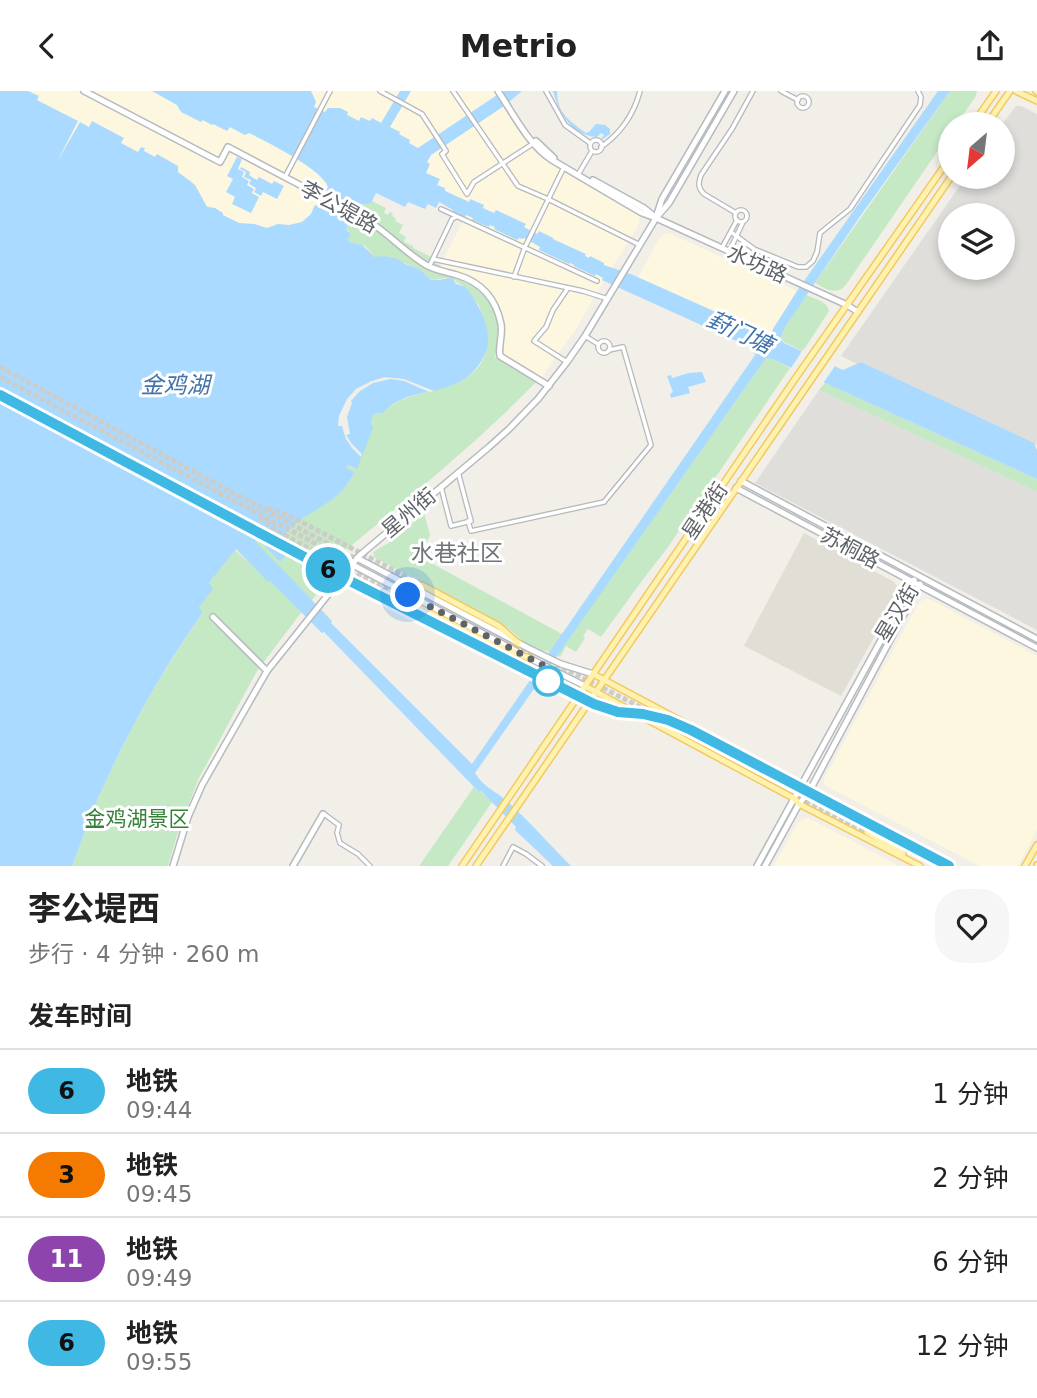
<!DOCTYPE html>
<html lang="zh">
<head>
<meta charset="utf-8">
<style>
  body { margin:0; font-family:"DejaVu Sans","Noto Sans SC",sans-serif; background:#f6f6f6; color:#222; height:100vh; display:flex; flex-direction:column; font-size:26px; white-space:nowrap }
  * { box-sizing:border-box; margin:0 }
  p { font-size:23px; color:#767676 }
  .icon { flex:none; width:38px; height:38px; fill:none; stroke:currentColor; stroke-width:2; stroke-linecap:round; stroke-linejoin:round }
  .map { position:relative; height:775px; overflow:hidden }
  .sheet { display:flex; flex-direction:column; background:#fff; flex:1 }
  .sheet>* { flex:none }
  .badge { padding:0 14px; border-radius:23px; font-size:24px; line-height:46px }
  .needle { width:46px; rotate:208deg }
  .buttons { position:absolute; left:938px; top:21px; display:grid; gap:14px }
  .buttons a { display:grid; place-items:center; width:77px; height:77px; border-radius:50%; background:#fff; box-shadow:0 4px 10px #0003; font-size:35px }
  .you { position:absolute; width:35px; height:35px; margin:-18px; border:5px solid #fff; border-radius:50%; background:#1a73e8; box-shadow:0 0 0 10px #1a73e833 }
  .map>.badge { position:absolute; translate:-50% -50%; box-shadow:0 0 0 4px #fff }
  h2 { padding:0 28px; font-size:26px; line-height:63px }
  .round { display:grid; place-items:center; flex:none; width:74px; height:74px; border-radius:28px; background:#f6f6f6 }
  .head { display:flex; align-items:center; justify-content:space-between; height:119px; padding:0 28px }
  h1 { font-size:33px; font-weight:700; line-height:52px }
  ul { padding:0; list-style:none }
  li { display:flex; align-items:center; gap:21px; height:84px; padding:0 28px; border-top:2px solid #e0e0e0 }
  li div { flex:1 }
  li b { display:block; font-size:26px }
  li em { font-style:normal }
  li .badge { min-width:77px; font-weight:700; text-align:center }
  header { display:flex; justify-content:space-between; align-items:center; height:91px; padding:0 28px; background:#fff; font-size:32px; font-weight:700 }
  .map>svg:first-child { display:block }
</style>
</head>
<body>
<header><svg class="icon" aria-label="back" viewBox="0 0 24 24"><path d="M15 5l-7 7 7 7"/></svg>Metrio<svg class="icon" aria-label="share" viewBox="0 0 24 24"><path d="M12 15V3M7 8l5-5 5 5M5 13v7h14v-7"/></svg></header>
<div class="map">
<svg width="1037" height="775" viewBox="0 0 1037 775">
  <rect width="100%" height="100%" fill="#f1efe8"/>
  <g fill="#fef7e0">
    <polygon points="28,0 152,0 177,14 178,17 212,34 213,33 229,36 244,44 249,41 278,57 310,76 325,88 328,96 318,116 315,114 309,125 299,133 289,134 278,133 267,137 254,133 239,132 222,124 215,117 206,114 201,104 192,90 178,81 177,74 157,64 155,66 143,60 141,56 138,62 121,52 123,47 92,31 89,36 80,32 58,71 57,71 37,9 38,5"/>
    <polygon points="311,0 495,0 497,4 418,57 408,52 399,43 399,41 372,27 370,30 359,30 337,17 328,17 326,22 314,16 316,11"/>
    <polygon points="504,15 533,55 543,66 640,125 638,135 611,178 585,165 585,163 558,150 557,151 553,147 539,140 538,143 524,136 525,133 496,120 494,123 483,117 484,114 471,108 469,111 444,99 426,82 429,73 427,72 431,64"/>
    <polygon points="466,123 473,127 473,129 489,136 490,134 495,137 518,149 519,146 523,146 575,174 574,176 594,185 596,183 603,187 602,189 604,190 575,239 541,287 503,263 504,244 502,224 497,211 488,198 474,188 464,184 439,178"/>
    <polygon points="665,142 671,143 797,200 771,242 763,242 638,187 658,149"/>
    <polygon points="927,508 933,510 1037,565 1037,739 1018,775 980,775 834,699 825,694 823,690 918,513 921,510"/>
    <polygon points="805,727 809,727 899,775 773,775 798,732"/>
  </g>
  <g fill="#e0deda" fill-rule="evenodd">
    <path d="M1016 15H1021L1037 23V354L861 271 857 273 841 265 966 86H1003L1002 33ZM950 124H1003V177H950Z"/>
    <polygon points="819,299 1037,401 1037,539 755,392"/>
  </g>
  <polygon fill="#e1ded6" points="804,442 894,491 900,500 841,605 744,555"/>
  <g fill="#c5e8c5">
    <path d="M950 0H977L976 5 956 33H950V42L845 195C836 205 824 197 815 192Z"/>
    <path d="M372 110 386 117 384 122 388 124 390 121 392 122 393 126 396 127 395 130 403 134 399 142 406 146 404 151 413 155V157L433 167 432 170 441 175 437 182C487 194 506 214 495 266L537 290C476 353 407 408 340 464L334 483 300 523 257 580 198 689 177 744 168 775H72L99 704 100 703C129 638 163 579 203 521L199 516 209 492 235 459 269 490 281 478 256 451 259 448 279 449C287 441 295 432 304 426 327 411 341 407 355 381L346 377 348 374 356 378 372 337 371 331 373 324 378 322H383C409 292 482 306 486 255 487 246 483 221 478 213 477 212 475 211 474 210 471 206 469 200 466 196 459 194 457 190 452 188 445 184 438 191 430 188 425 186 422 181 417 178 404 171 389 165 375 166L365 155 349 151 348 148 351 143C344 136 347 138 348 131 348 121 344 122 354 114H363Z"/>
    <path d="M806 204C815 208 827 210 829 220L803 260 784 251 780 246 785 236Z"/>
    <polygon points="766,267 772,268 790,277 668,456 641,491 601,546 588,538 583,545 585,547 576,561 566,555 560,566 550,561 531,557 508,537 374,466 373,461 392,450 424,422 430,444 420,466 562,543 596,495 603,499"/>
    <polygon points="825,292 1037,388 1037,401 819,299"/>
    <polygon points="474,696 479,701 480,700 492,711 448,775 419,775"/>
  </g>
  <g fill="#aadaff" fill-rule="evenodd">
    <path d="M0 0H28L39 5 37 9 78 30 57 71 80 31 89 36 92 30 124 47 121 52 138 61 141 56 145 57 144 60 155 66 157 63 178 75V81L195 94 207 116 215 117 223 122V124L239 132 254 133 267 137 278 133 289 134 302 131 311 123 315 114 318 115 328 96C322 78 267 51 249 42L245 44 230 36 227 40 213 33 212 34 203 29 201 31 181 21 177 14 152 0H311L316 11 314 16 325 21 328 17H340L348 21 347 24 359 30 361 26 370 30 372 27 381 32 400 0H411L390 36 400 41 399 43 410 49 409 52 418 57 497 4 505 0H522L504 15 431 64 427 71 430 73 426 82 440 88 437 94 445 97V100L469 111 470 108 484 114 483 117 494 122 496 119 526 133 524 136 537 143 539 140 553 147V148L557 150 586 163 585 165 589 167 590 165 604 172V174L633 184 765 243 771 242 773 238 797 200 938 0H950L861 124 785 236 780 248 784 252 843 279 861 271 1034 352 1037 359V388L772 268 766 267 475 682C482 695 497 701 508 711 530 731 550 754 571 775H553L515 739 516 736 481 700 479 701 324 541 322 542 270 490H267L236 458 209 492 213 498 199 516 203 521C163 578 129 638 100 703L99 704 72 775H0ZM376 102 405 116 408 111 425 118 428 113 436 117 439 111 453 119 452 122 464 127 466 124 473 127 472 129 489 136 490 134 495 136 494 138 517 149 519 147 522 148 524 147 540 156 539 159 569 173 570 172 574 174V175L595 185 596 183 603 187 602 189 604 190 752 257 755 264 472 673 331 532 332 530 256 451 259 448 280 471 288 462 290 455 280 449C288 440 295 432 305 426 328 411 341 407 355 381L346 377 348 374 357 378 373 337 371 331 373 324 378 322H383C411 290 461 312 484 265 496 243 479 214 466 196L456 193 453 188 449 187 439 189H431L419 178 405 173 398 168 384 165 375 166 362 154 349 151 348 148 351 143C344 137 347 141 347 133 347 112 353 116 371 112Z"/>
    <path d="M553 0H557C557 23 570 30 586 42L589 41 596 33 605 34 610 38V43L603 48H601L604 44 601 42 597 46C571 44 559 22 553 0Z"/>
    <polygon points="237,66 242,68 238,78 244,81 242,86 249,90 247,94 254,98 252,102 259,106 251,122 232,113 235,106 226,101 233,88 227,85"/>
    <polygon points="241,76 250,81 249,84 257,89 259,86 272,93 274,90 284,95 277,108 263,101 261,105 254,101 256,97 249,93 251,89 244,86 246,81 240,78"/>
    <polygon points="702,281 706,291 688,296 690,302 671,307 670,303 673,301 667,285 671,284 672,287 689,282"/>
  </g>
  <g fill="#f1efe8">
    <polygon points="804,257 837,272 822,294 789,280"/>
    <polygon points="385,286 404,288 434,300 429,301 404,290 391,288 373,292 360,300 351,310 352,312 347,326 350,343 346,344 352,353 362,363 361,366 352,357 346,348 342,335 338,335 339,325 347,308 356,298 372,290"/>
  </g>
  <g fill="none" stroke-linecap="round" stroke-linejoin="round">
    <g stroke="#ccccc8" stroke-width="5" stroke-dasharray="5 2.5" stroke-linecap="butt">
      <polyline points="0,276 358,469"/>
      <polyline points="0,286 356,474"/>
      <polyline points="268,417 288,424 422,494"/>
      <polyline points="260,426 277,440 411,512"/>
      <polyline points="514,556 533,566"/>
      <polyline points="556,573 699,646"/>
      <polyline points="792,704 867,741"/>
    </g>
    <defs>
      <g id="street">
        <polyline points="380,0 422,23 446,60 442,63 467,103 474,91 534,52"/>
        <polyline points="453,0 518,95 548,108 640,154"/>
        <polyline points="546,0 565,34 590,52"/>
        <polyline points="781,0 798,9"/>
        <circle cx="803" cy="11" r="6"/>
        <circle cx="596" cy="55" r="6"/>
        <path d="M601 56C621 42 634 23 640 0"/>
        <polyline points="579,82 592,60"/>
        <polyline points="285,86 330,0"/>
        <polyline points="441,118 597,190"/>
        <circle cx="741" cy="125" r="6"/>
        <path d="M736 122 704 103C698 97 698 92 701 84L732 38 753 0"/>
        <polyline points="731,141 754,158 798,176 806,176 813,170 817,161 820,142 850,118 920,14 921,6 918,0"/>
        <polyline points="526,154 564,76"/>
        <polyline points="722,157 737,129"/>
        <polyline points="729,161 743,131"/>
        <polyline points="433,168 583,200 608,208"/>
        <polyline points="429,176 452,128 456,126"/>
        <polyline points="514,186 525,156"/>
        <polyline points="585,245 598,253"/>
        <circle cx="604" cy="256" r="6"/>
        <polyline points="567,271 534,250 546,236 553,219 568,197"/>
        <polyline points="441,396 451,435 471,430 458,381"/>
        <polyline points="468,430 471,440 604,411 651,354 623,256 609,259"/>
        <polyline points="324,723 339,734 337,742 340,752 358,763 370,775"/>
        <polyline points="503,775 513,756 526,763 542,775"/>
      </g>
      <g id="secondary">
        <path d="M84 0 220 71 228 56 370 131C390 144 406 162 426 174 435 179 446 181 457 184 481 191 496 208 501 233 503 244 498 255 500 265L549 295"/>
        <path d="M498 0C513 22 529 55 552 69L642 122 656 127 847 214 858 221"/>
        <polyline points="536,50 554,67"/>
        <polyline points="593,89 644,117 654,125"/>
        <polyline points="657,123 662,108 725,0"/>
        <polyline points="741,390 1037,548"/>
        <polyline points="736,397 1037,557"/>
        <polyline points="357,467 528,557 561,573 593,583"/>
        <polyline points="351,473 516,560"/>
        <polyline points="213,526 267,580"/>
        <polyline points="527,566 585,595"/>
        <polyline points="173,775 188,726 202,694 267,580 359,465 489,356 509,338 538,308 567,271 585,245 656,127 669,112 734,0"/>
        <polyline points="293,775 323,723"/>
        <polyline points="757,775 914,489"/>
        <polyline points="765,775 799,713 809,701 920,493"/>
      </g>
      <g id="primary">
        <polyline points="1016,0 1037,10"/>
        <polyline points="1036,0 1037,1"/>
        <polyline points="973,33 996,0"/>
        <polyline points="987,33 1010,0"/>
        <polyline points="422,494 499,535 518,552"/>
        <polyline points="411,512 481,548 531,568"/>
        <polyline points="593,583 749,666 809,701 953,775"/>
        <polyline points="585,595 795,708 799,713 920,775"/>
        <polyline points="699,646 773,683"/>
        <polyline points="867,741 903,763"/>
        <polyline points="462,775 797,285 950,67"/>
        <polyline points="476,775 951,86"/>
        <polyline points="1025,775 1037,754"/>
        <polyline points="1037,775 1037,774"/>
      </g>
    </defs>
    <use href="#street" stroke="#b5b8bc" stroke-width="6"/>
    <use href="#secondary" stroke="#b6babf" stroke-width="8"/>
    <use href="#primary" stroke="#f2c960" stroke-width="8"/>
    <use href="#street" stroke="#fff" stroke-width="3.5"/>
    <use href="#secondary" stroke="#fff" stroke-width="5"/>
    <use href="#primary" stroke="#fff2af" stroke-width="5"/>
  </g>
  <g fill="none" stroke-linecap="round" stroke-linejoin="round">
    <defs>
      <polyline id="line" points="0,304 344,487 594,613 618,621 643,623 668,629 691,639 949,775"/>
    </defs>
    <use href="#line" stroke="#fff" stroke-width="16"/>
    <use href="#line" stroke="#3fb9e4" stroke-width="10"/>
    <polyline stroke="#5f6368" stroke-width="7" stroke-dasharray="0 12.6" points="408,504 556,581 548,590"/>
  </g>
  <circle fill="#fff" stroke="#3fb9e4" stroke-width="3.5" cx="548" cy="590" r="14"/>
  <g text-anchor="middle" stroke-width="6" stroke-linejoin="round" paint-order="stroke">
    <g font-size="21" fill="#5f6368" stroke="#fff">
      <text transform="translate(339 116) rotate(29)" y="7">李公堤路</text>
      <text transform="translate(757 173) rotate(24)" y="7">水坊路</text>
      <text transform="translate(705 420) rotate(-56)" y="7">星港街</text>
      <text transform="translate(409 422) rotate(-40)" y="7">星州街</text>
      <text transform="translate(850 457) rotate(28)" y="7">苏桐路</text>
      <text transform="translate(897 522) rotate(-59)" y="7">星汉街</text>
    </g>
    <g font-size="21" fill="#348238" stroke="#fff">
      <text x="137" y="735">金鸡湖景区</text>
    </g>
    <g font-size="23" font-style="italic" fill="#4174aa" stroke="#fff">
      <text transform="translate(740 241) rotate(25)" y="8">葑门塘</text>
      <text x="175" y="302">金鸡湖</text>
    </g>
    <g font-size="23" fill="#70757a" stroke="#fff">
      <text x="457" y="470">水巷社区</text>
    </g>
  </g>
</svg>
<div class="buttons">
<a><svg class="needle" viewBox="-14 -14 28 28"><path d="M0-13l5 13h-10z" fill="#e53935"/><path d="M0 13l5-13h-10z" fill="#767676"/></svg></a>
<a><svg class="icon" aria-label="layers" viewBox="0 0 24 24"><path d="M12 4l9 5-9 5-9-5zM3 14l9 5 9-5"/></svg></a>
</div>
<div class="you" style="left:408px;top:504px"></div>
<b class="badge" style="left:328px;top:479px;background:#3fb9e4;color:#111">6</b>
</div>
<section class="sheet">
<div class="head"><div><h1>李公堤西</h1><p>步行 · 4 分钟 · 260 m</p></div><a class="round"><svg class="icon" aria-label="heart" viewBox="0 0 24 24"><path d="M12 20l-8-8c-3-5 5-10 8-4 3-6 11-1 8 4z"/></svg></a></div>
<h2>发车时间</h2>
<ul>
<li><span class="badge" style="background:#3fb9e4;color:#111">6</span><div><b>地铁</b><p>09:44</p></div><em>1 分钟</em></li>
<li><span class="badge" style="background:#f57b00;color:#111">3</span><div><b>地铁</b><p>09:45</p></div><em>2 分钟</em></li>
<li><span class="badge" style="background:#8e44ad;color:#fff">11</span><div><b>地铁</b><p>09:49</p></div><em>6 分钟</em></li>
<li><span class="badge" style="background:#3fb9e4;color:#111">6</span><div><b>地铁</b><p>09:55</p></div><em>12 分钟</em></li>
</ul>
</section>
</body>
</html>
